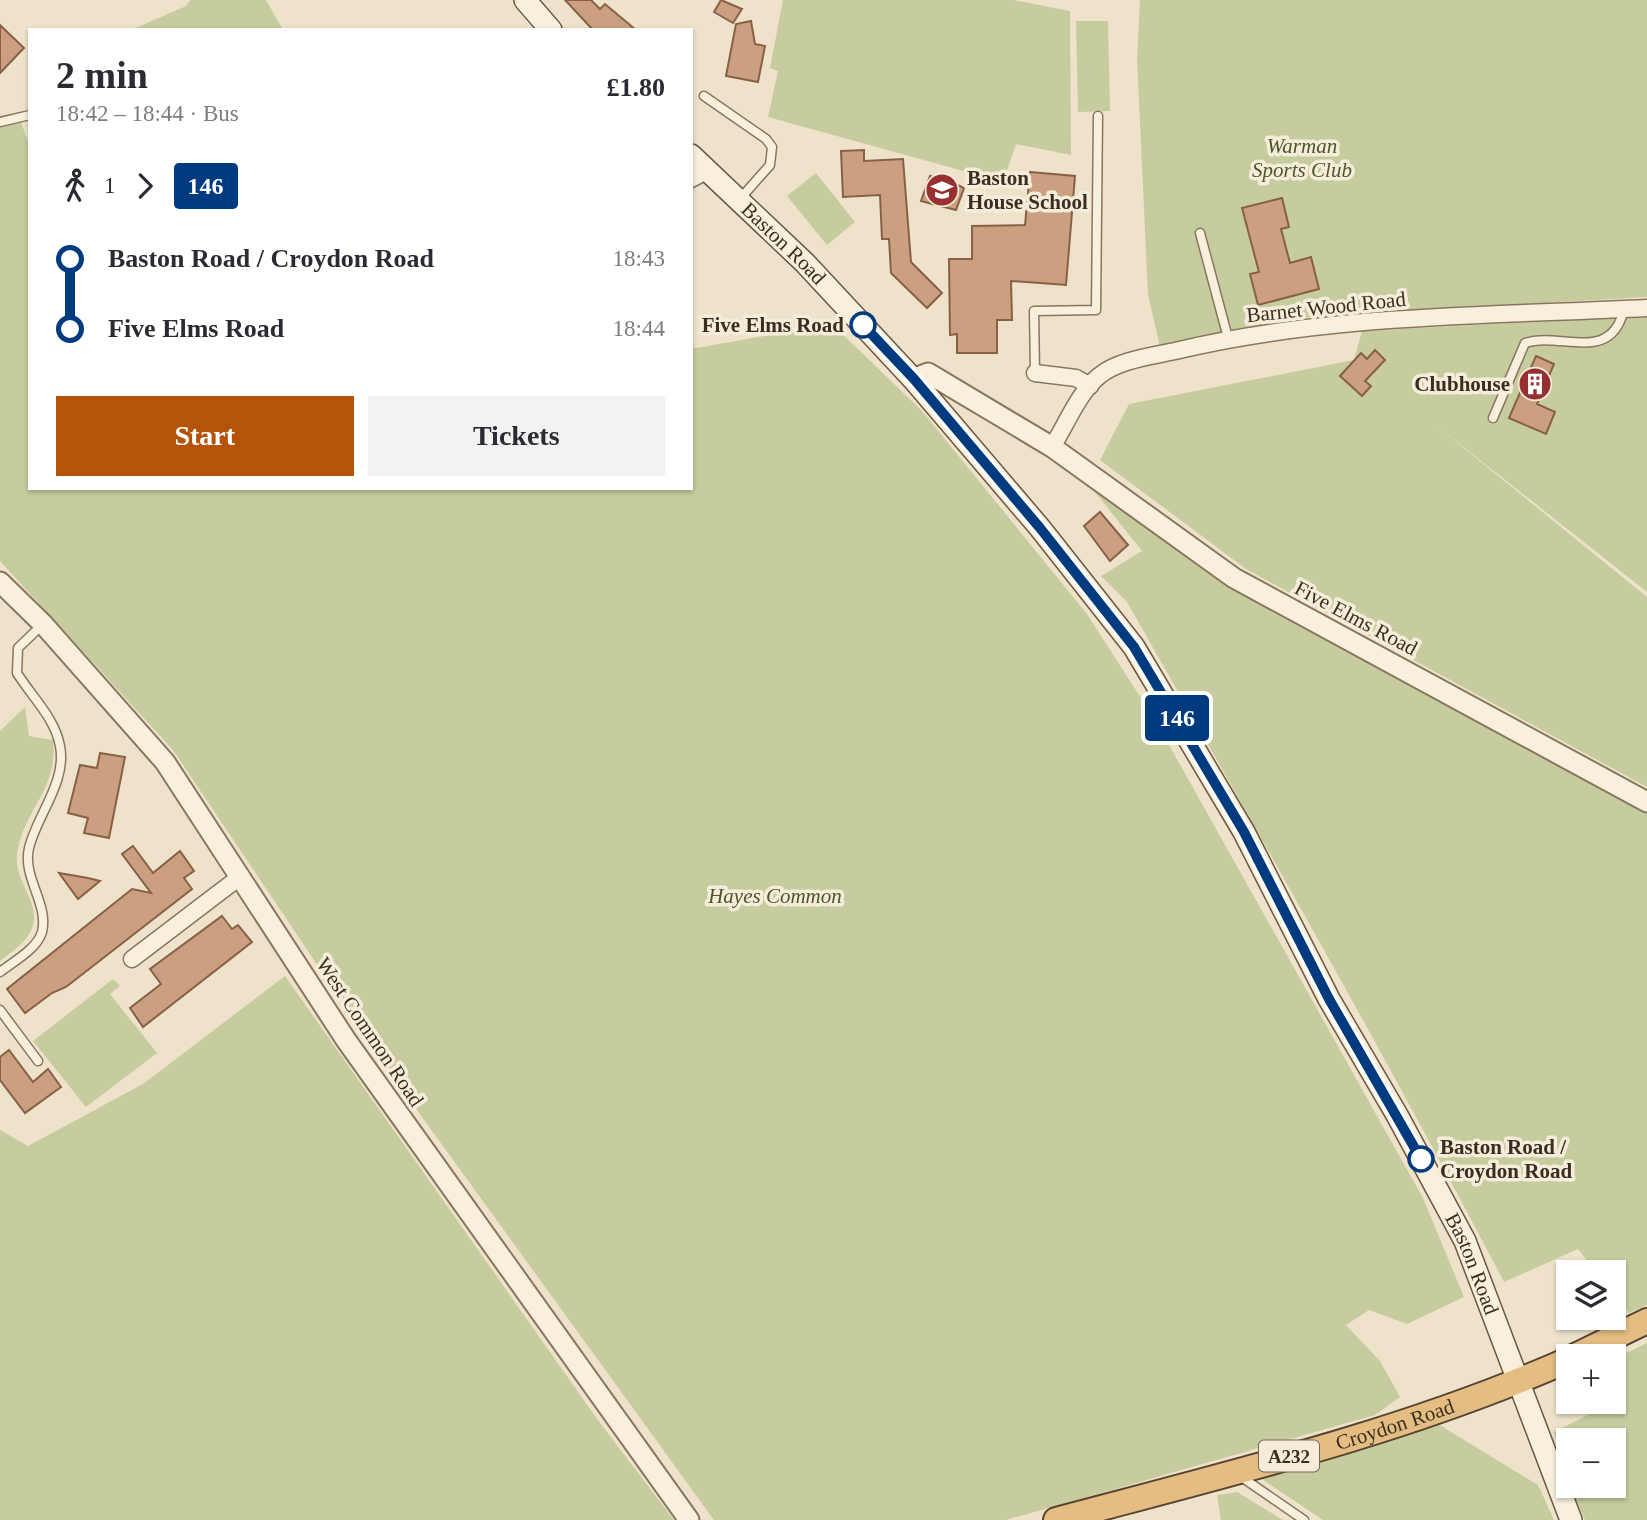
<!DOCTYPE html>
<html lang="en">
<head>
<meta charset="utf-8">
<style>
  body { margin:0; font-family:Georgia,serif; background:#f2f2f3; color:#2b2b33; height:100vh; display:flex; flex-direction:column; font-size:26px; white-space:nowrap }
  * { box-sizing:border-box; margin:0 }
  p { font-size:23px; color:#7c7c81 }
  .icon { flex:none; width:38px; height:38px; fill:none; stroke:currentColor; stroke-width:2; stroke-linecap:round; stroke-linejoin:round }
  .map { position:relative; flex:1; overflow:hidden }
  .side { position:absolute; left:28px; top:28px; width:665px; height:462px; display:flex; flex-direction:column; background:#fff; border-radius:0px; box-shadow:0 2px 5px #0004 }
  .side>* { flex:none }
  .badge { padding:0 14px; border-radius:5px; font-size:24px; line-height:46px }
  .buttons { position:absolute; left:1556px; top:1260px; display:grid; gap:14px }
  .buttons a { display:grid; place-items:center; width:70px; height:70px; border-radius:0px; background:#fff; box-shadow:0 2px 5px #0004; font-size:35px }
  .map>.badge { position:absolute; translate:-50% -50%; box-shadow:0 0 0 4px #fff }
  .legs { display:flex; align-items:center; gap:10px; height:77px; padding:0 28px; font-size:23px }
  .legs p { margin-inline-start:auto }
  .summary { display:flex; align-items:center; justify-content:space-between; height:119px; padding:0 28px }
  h1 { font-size:38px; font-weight:700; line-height:52px }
  .action { display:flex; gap:14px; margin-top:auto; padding:14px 28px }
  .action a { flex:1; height:80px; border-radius:0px; background:#b45309; color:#fff; font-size:28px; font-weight:700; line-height:80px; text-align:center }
  .action a+a { background:#f2f2f3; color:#2b2b33 }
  ul { padding:0 28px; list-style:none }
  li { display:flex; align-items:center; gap:24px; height:70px; font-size:26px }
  li i { display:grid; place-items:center; width:10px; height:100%; margin:0 9px; background:currentColor }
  li i::after { content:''; width:18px; height:18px; margin:-9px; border:5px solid; border-radius:50%; background:#fff }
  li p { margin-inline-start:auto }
  li:first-child i { background:linear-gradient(#0000 50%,currentColor 0) }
  li:last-child i { background:linear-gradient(currentColor 50%,#0000 0) }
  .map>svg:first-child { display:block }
</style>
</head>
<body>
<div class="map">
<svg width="1647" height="1520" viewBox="0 0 1647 1520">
  <rect width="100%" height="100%" fill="#eee3ca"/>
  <g fill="#c6cc9e">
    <polygon points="190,0 266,0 283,30 131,30 186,6"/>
    <polygon points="783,0 1014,0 1070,11 1071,155 1016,144 1003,182 768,117 778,71 770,68"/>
    <polygon points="1140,0 1647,0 1647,297 1295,318 1161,352 1148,294 1137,59"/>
    <polygon points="1076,21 1108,21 1110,111 1078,112"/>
    <polygon points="21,122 30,147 30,488 691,488 691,349 832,324 922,411 1087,614 1155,720 1423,1198 1464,1297 1407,1324 1369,1310 1346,1325 1380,1361 1400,1397 1375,1415 1006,1520 714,1520 385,1066 173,750 0,561 0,127"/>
    <polygon points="816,173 855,222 827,245 787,196"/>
    <polygon points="1647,316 1647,592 1433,423 1647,597 1647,787 1246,569 1100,460 1129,404 1354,360 1362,331"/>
    <path d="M1091 487 1256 603 1647 812V1305L1629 1313 1614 1294V1272H1596L1578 1249 1504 1282C1384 1052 1255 827 1127 602L1101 576 1142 551Z"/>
    <path d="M25 707 29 736 53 740C59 791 21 811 17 857 15 879 36 899 34 920 32 939 13 951 0 961V731Z"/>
    <polygon points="285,976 600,1423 674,1520 0,1520 0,1130 28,1146 143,1084"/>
    <polygon points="113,979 120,986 110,994 157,1053 86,1107 33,1041"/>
    <polygon points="1647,1343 1647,1520 1585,1520 1570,1486 1614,1486 1614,1440 1568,1440 1568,1480 1554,1432 1614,1402 1614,1359"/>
    <polygon points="1438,1424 1538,1485 1554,1520 1323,1520 1259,1477"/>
    <polygon points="1237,1492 1283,1520 1221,1520 1217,1495"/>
  </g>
  <g fill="#caa081" stroke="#886045" stroke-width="2">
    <polygon points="565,0 591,0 600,9 605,4 636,30 593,30"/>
    <polygon points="721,0 742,9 733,23 714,12"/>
    <polygon points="751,21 755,44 765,46 758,82 726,76 736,24"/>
    <polygon points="0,25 24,48 0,73"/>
    <polygon points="864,150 864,161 903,159 911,262 942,293 927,308 891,273 889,239 882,239 880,195 843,197 841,151"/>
    <polygon points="1030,172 1075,176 1066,285 1011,281 1012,320 997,320 997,353 957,353 957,334 950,335 949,259 972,259 972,226 1025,225"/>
    <polygon points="930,176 940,179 941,177 964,188 956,210 921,201"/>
    <polygon points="1282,198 1289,227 1281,229 1290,263 1311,257 1319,289 1258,305 1250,274 1259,272 1242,208"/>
    <polygon points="1375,350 1385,360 1365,381 1371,386 1362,396 1340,376 1361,353 1367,359"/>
    <polygon points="1536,356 1554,364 1537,404 1555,412 1546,434 1509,418"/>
    <polygon points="1100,512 1128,545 1110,561 1084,526"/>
    <polygon points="100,753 125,757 109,838 84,833 88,818 68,813 80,765 97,768"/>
    <polygon points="133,846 153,873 180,851 194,871 184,878 192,889 66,987 52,993 25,1013 7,989 132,889 151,893 122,854"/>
    <polygon points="59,873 88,878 100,881 78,899"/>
    <polygon points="222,916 232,929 238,925 252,942 143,1027 130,1008 161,984 150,969"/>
    <polygon points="9,1050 33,1082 48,1069 61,1087 25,1113 0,1080 0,1057"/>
  </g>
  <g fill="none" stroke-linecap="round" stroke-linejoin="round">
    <defs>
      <g id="service">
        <polyline points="704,96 766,139 772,147 770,165 740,199"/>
        <polyline points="0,122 30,115"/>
        <polyline points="1200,233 1228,338"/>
        <polyline points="1035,373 1034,311 1096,310 1098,116"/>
        <path d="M1493 418 1525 343C1561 331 1611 365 1624 309"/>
        <path d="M0 972C14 961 37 949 42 932 49 904 22 877 29 848 37 815 67 782 60 746 55 718 32 697 17 673L18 648 43 624"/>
        <polyline points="0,1010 38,1061"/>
        <polyline points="1240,1476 1304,1520"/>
      </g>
      <g id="minor">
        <polyline points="691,179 708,170"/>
        <polyline points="1035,373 1076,378 1090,386"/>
        <path d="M1052 447C1066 425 1079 392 1099 376 1118 360 1152 356 1175 351 1329 314 1489 316 1647 308"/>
        <polyline points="132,959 241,876"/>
      </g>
      <g id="tertiary">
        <polyline points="913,379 928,373 1052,447 1234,578 1647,802"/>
        <polyline points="0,582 43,624 165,762 346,1040 689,1520"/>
      </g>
      <g id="secondary">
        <polyline points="525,0 551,30"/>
        <path id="s1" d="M691 155 805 263 913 379 1040 528 1134 647 1244 832 1329 999 1397 1115 1465 1241 1571 1520"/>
      </g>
      <g id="trunk">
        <polyline points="1575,1356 1647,1321"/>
        <path id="s2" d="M1056 1520C1228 1474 1405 1432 1568 1360"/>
      </g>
    </defs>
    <use href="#service" stroke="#8a765f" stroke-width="11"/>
    <use href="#minor" stroke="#8a765f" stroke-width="19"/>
    <use href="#tertiary" stroke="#8a765f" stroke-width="23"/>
    <use href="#secondary" stroke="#6c5742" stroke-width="24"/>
    <use href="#trunk" stroke="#584432" stroke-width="28"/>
    <use href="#service" stroke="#f8f0dd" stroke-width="8"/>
    <use href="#minor" stroke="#f8f0dd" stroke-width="16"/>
    <use href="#tertiary" stroke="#f8f0dd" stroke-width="19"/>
    <use href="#secondary" stroke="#f8f0dd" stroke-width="21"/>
    <use href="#trunk" stroke="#e3bd82" stroke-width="24"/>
  </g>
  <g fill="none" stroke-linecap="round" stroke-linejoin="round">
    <defs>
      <polyline id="line-1" points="863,325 914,379 1040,528 1134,647 1244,832 1329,999 1421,1159"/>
    </defs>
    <use href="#line-1" stroke="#fff" stroke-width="16"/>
    <use href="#line-1" stroke="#003b80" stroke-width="10"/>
  </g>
  <defs>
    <symbol id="school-disc" viewBox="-11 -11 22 22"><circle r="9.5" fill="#973131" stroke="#f5edd9"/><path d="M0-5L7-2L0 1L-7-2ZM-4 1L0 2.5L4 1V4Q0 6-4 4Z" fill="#fff"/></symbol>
    <symbol id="building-disc" viewBox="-11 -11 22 22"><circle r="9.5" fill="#973131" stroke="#f5edd9"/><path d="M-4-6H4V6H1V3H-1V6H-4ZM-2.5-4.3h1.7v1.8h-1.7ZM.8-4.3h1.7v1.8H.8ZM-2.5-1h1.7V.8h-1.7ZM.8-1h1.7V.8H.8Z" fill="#fff"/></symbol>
  </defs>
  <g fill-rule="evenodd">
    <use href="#school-disc" x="923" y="171" width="38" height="38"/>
    <use href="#building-disc" x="1516" y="365" width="38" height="38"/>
  </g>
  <g fill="#fff" stroke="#003b80" stroke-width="3.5">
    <circle cx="863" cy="325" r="12"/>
    <circle cx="1421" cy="1159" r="12"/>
  </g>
  <g text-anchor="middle" stroke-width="7" stroke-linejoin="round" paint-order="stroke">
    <rect fill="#f5edd9" stroke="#736758" stroke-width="2" x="1259" y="1440.5" width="60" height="31" rx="5"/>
    <g font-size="19" font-weight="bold" fill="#3b2e21">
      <text x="1289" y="1463">A232</text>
    </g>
    <g font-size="21" font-style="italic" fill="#4b5729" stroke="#f5edd9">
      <text x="1302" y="153">Warman<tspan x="1302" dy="24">Sports Club</tspan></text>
      <text x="775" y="903">Hayes Common</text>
    </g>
    <g font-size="21" font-weight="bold" fill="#3b2e21" stroke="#f5edd9" text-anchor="start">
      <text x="967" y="185">Baston<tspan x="967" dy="24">House School</tspan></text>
      <text x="1510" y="391" text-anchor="end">Clubhouse</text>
    </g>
    <g font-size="21" fill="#3b2e21" stroke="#f5edd9">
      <text dy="7" stroke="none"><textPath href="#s1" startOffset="128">Baston Road</textPath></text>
      <text transform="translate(1326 307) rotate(-6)" y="7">Barnet Wood Road</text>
      <text transform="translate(1356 618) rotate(28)" y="7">Five Elms Road</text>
      <text transform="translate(370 1032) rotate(56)" y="7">West Common Road</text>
      <text dy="7" stroke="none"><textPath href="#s1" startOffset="1367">Baston Road</textPath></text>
      <text dy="7" stroke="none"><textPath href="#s2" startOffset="352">Croydon Road</textPath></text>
    </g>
    <g font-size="21" font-weight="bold" fill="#3b2e21" stroke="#f5edd9" text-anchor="end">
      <text x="844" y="332">Five Elms Road</text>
      <text x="1440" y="1154" text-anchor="start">Baston Road /<tspan x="1440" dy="24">Croydon Road</tspan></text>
    </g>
  </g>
</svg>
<div class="buttons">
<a><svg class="icon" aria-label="layers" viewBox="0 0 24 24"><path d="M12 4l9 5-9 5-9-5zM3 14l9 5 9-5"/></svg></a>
<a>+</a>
<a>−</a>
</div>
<b class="badge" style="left:1177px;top:718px;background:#003b80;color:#fff">146</b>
<section class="side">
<div class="summary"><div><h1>2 min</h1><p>18:42 – 18:44 · Bus</p></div><b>£1.80</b></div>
<div class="legs"><svg class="icon" aria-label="walk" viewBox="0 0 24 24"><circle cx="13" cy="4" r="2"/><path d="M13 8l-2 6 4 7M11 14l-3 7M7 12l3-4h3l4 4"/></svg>1<svg class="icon" aria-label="forward" viewBox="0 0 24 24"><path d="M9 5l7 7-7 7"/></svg><b class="badge" style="background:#003b80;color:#fff">146</b></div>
<ul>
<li><i style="color:#003b80"></i><b>Baston Road / Croydon Road</b><p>18:43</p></li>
<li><i style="color:#003b80"></i><b>Five Elms Road</b><p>18:44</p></li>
</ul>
<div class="action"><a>Start</a><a>Tickets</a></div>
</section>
</div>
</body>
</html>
